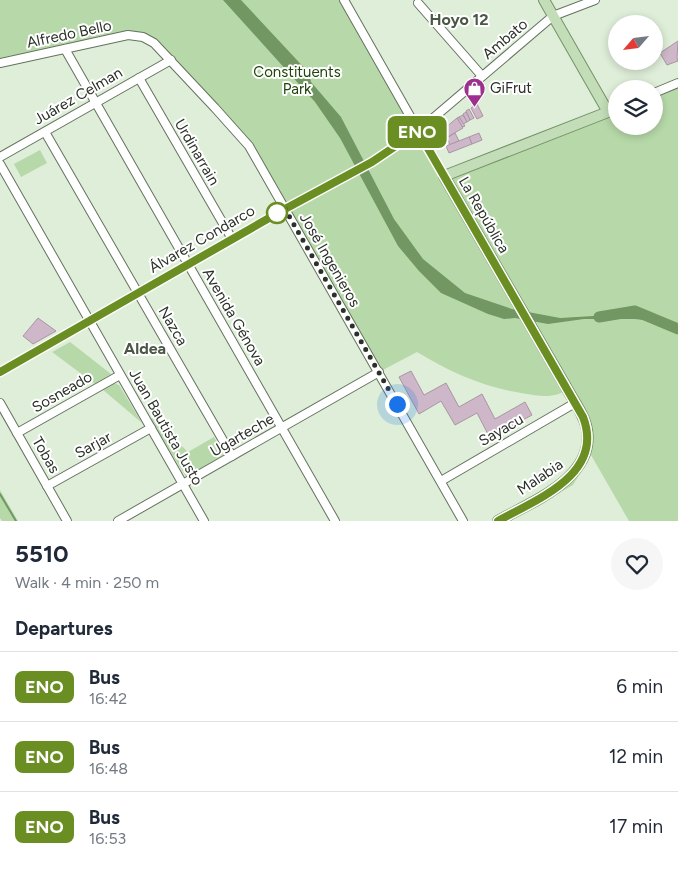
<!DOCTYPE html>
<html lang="en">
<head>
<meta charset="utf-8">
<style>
  body { margin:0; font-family:Figtree,sans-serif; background:#f6f6f7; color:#1f2937; height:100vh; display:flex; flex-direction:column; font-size:19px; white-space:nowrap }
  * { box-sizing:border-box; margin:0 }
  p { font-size:16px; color:#747a83 }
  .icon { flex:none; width:28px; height:28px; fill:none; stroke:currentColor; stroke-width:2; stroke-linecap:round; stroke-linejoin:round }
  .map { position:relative; height:521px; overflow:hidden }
  .drawer { display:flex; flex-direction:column; background:#fff; flex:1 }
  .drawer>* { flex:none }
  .badge { padding:0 10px; border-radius:8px; font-size:18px; line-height:32px }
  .needle { width:32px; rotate:242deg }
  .fabs { position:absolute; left:608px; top:15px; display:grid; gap:10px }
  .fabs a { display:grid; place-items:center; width:55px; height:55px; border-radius:50%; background:#fff; box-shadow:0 2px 8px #0003; font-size:25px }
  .you { position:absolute; width:25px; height:25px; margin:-12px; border:4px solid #fff; border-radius:50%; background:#1a73e8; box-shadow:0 0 0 8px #1a73e833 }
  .map>.badge { position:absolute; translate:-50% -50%; box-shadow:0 0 0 2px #fff }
  h2 { padding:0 15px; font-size:19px; line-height:45px }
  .round { display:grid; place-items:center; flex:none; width:52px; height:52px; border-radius:26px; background:#f6f6f7 }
  .overview { display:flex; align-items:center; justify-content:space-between; height:85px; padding:0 15px }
  h1 { font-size:24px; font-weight:700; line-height:38px }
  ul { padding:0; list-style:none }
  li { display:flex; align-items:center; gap:15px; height:70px; padding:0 15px; border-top:1px solid #e0e1e3 }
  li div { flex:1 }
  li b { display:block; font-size:19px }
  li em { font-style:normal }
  li .badge { min-width:55px; font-weight:700; text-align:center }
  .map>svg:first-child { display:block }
</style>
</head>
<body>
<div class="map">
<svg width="678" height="521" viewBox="0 0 678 521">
  <rect width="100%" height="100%" fill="#deeed8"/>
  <g fill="#b7d9a9">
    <path d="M0 0H344L445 176 616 108V126H654V93L678 83V521H629L591 455 573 485 510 521H498L567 480 588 440 567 390C552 399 538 396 521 393 483 387 450 372 417 352L379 372 249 146 154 43 128 35 0 63Z"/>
    <polygon points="40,150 47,163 21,177 14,164"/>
    <polygon points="70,342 111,374 95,384 52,352"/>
    <polygon points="113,383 119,385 142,423 102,389"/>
    <polygon points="152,418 188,452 214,437 224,455 186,477 150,419"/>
    <polygon points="0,490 18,521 2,521 0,518"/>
  </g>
  <polygon fill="#729762" points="223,0 241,0 309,73 311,82 341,117 394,219 423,259 465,293 512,309 560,318 643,313 678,328 678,334 652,321 635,319 584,319 548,324 515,318 504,319 488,314 441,293 419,271 398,246 340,138 315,102"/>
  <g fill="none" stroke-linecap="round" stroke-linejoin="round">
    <polyline stroke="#729762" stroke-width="2" points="0,494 16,521"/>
    <polyline stroke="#729762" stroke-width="11" points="599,317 635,311 678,329"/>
  </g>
  <g fill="#cdb7c8" stroke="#aa95a5">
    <polygon points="678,41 677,58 678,61 667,65 660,53"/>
    <polygon points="477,104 483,116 477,119 471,108"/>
    <polygon points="469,109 474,118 470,120 466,111"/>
    <polygon points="466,112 470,120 467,122 463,114"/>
    <polygon points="463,115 467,122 463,124 459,117"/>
    <polygon points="459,117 465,126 462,127 457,118"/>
    <polygon points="457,118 463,128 444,139 439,133"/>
    <polygon points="455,133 459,141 450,145 447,138"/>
    <polygon points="479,133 482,140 472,144 469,137"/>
    <polygon points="469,137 472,144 449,153 446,146"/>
    <polygon points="38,318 56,331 33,344 23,336"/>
    <polygon points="411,371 424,395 446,383 459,407 482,394 495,419 525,402 532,415 490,438 477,413 455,425 441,401 419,414 399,377"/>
  </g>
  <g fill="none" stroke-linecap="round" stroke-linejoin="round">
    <defs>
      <g id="minor">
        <polyline points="344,0 444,176"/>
        <polyline points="418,3 482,76"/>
        <polyline points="65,49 335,521"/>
        <polyline points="0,63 128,35 143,37 154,43 215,108 249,146 463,521"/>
        <polyline points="139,78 232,239"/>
        <polyline points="654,93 678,83"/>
        <polyline points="45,132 232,456"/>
        <polyline points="0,157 171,60"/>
        <polyline points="0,164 204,521"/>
        <polyline points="0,372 285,209 372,162 418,131 553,16 595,0"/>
        <polyline points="0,403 67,521"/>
        <polyline points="17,433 120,375"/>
        <polyline points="441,481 575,403"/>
        <polyline points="47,486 151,428"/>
        <polyline points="118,521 379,372"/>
      </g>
      <path id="major" d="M498 521C531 502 595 478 587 430 585 415 572 399 565 385L444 176 608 112 544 0"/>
    </defs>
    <use href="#minor" stroke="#65725f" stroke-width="10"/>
    <use href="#major" stroke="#749267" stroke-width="12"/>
    <use href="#minor" stroke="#fff" stroke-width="8"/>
    <use href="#major" stroke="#c3ddb8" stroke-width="10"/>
  </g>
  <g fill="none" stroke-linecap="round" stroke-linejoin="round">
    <defs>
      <path id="line" d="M0 372 285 209 372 162 418 131 583 417C605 474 537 499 498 521"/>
    </defs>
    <use href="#line" stroke="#fff" stroke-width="11"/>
    <use href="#line" stroke="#6b8e23" stroke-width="8"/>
    <polyline stroke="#2b3128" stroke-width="5" stroke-dasharray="0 9" points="277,213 285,209 397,404"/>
  </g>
  <defs>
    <symbol id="shop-pin" viewBox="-11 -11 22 30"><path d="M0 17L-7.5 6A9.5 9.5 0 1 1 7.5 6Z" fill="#9d2f8e" stroke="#fff"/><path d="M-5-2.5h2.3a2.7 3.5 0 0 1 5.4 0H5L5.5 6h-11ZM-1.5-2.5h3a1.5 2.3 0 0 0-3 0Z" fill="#fff"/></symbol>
  </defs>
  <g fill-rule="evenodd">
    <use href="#shop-pin" x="462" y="76" width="25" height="34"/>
  </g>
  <circle fill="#fff" stroke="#6b8e23" stroke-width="2.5" cx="277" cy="213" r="10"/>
  <g text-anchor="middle" stroke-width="4" stroke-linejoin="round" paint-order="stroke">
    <g font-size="15" fill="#2b3128" stroke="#fff">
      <text transform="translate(69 34) rotate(-12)" y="5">Alfredo Bello</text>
      <text transform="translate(505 39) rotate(-40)" y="5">Ambato</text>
      <text transform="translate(78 96) rotate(-30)" y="5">Juárez Celman</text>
      <text transform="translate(197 152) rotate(60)" y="5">Urdinarrain</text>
      <text transform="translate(484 215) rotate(60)" y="5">La República</text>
      <text transform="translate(202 239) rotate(-30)" y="5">Álvarez Condarco</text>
      <text transform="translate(330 260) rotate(60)" y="5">José Ingenieros</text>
      <text transform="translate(234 317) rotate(60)" y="5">Avenida Génova</text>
      <text transform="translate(173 326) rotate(60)" y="5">Nazca</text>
      <text transform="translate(62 392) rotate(-30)" y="5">Sosneado</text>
      <text transform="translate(166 427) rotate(60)" y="5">Juan Bautista Justo</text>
      <text transform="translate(501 430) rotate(-30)" y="5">Sayacu</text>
      <text transform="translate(242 435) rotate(-30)" y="5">Ugarteche</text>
      <text transform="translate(93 445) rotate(-29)" y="5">Sarjar</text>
      <text transform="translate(46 455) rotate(60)" y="5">Tobas</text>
      <text transform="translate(540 477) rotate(-34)" y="5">Malabia</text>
    </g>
    <g font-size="15" fill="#20440b" stroke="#fff">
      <text x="297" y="77">Constituents<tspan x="297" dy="17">Park</tspan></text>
    </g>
    <g font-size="15" fill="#2b3128" stroke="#fff" text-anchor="start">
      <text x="490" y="93">GiFrut</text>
    </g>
    <g font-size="16" font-weight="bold" fill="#4a5745" stroke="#fff">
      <text x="459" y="25">Hoyo 12</text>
      <text x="145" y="354">Aldea</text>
    </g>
  </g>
</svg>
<div class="fabs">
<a><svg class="needle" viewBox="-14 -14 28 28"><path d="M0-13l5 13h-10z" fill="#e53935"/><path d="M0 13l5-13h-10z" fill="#747a83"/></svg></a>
<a><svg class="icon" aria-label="layers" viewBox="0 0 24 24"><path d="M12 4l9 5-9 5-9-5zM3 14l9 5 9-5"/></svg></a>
</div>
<div class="you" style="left:397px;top:404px"></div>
<b class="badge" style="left:417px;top:132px;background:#6b8e23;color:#fff">ENO</b>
</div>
<section class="drawer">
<div class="overview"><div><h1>5510</h1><p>Walk · 4 min · 250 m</p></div><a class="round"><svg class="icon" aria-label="heart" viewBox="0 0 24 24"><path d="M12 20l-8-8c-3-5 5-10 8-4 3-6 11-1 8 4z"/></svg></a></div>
<h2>Departures</h2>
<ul>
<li><span class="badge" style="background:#6b8e23;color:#fff">ENO</span><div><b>Bus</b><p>16:42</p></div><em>6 min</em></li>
<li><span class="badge" style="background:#6b8e23;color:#fff">ENO</span><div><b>Bus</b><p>16:48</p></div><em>12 min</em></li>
<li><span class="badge" style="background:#6b8e23;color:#fff">ENO</span><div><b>Bus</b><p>16:53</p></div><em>17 min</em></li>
</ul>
</section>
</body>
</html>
